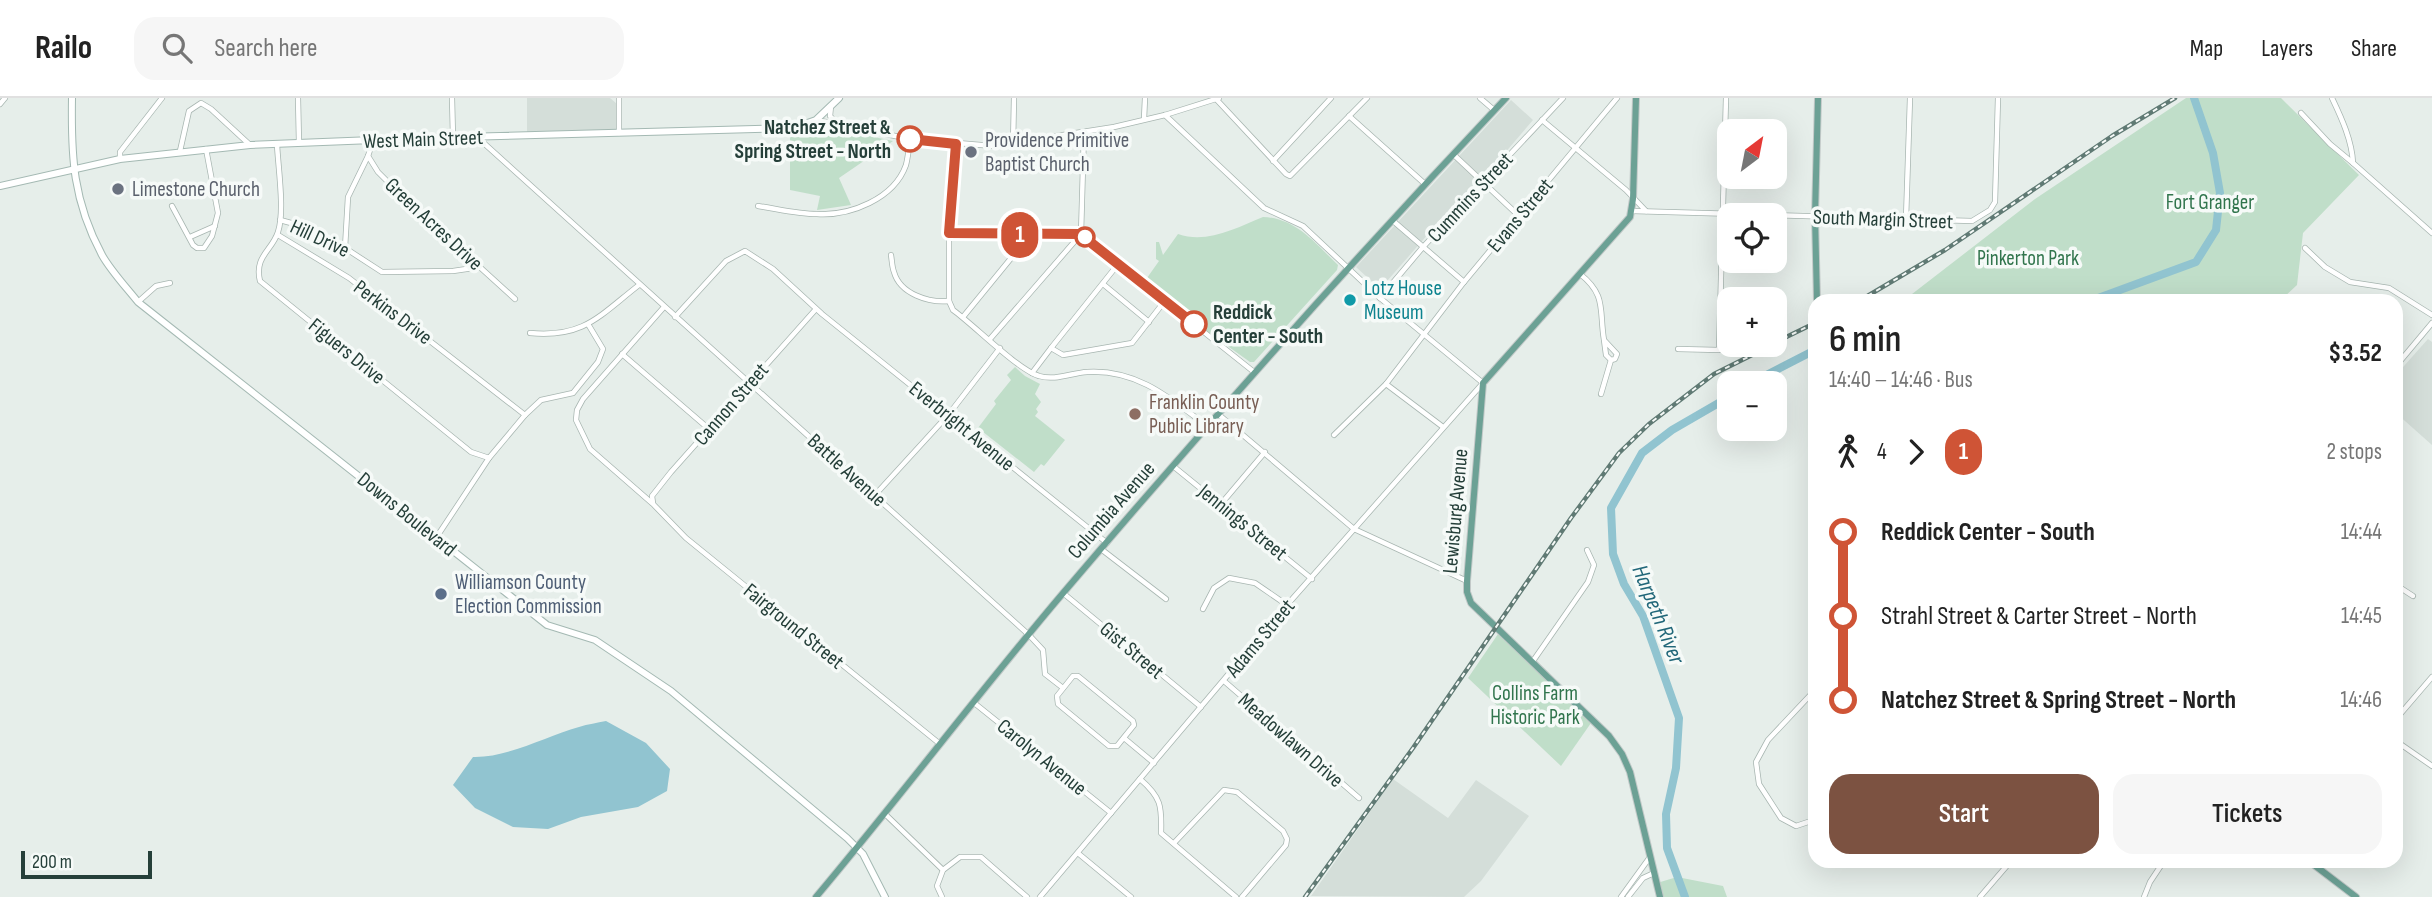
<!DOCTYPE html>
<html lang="en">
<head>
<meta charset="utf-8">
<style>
  body { margin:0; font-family:"Sofia Sans Condensed",sans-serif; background:#f6f6f6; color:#222; height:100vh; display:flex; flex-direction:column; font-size:26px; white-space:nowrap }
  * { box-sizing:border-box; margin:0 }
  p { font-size:23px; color:#767676 }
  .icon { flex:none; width:38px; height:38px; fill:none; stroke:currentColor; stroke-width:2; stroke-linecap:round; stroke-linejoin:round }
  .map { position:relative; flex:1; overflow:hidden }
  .panel { position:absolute; left:1808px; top:196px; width:595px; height:574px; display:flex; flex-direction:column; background:#fff; border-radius:21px; box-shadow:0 7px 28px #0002 }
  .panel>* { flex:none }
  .badge { padding:0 14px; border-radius:23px; font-size:24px; line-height:46px }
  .needle { width:46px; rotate:32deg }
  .buttons { position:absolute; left:1717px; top:21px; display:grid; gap:14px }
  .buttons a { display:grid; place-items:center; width:70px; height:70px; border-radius:14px; background:#fff; box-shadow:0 7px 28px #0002; font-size:35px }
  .scale { position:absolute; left:21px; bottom:18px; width:131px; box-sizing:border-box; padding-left:7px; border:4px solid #253f39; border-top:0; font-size:19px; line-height:24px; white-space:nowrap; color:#253f39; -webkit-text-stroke:5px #f6faf8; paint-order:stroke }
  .map>.badge { position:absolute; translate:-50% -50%; box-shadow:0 0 0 4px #fff }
  .legs { display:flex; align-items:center; gap:10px; height:77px; padding:0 21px; font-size:23px }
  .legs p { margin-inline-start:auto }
  .overview { display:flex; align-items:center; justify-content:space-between; height:119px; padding:0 21px }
  h1 { font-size:38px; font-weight:600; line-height:52px }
  .button { display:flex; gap:14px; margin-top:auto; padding:14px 21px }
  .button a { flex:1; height:80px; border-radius:21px; background:#7c5241; color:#fff; font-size:28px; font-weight:600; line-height:80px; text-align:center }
  .button a+a { background:#f6f6f6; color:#222 }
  ul { padding:0 21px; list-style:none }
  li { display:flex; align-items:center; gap:24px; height:84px; font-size:26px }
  li i { display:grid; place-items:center; width:10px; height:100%; margin:0 9px; background:currentColor }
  li i::after { content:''; width:18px; height:18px; margin:-9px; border:5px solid; border-radius:50%; background:#fff }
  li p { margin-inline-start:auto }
  li:first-child i { background:linear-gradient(#0000 50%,currentColor 0) }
  li:last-child i { background:linear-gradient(currentColor 50%,#0000 0) }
  header { display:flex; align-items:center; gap:42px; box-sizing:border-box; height:98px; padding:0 35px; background:#fff; border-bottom:2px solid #e0e0e0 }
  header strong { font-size:33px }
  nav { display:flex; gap:38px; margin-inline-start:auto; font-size:24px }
  .search { width:490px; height:63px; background:#f6f6f6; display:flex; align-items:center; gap:18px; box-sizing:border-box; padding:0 24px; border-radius:21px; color:#767676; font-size:26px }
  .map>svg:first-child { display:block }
</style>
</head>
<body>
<header>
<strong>Railo</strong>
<div class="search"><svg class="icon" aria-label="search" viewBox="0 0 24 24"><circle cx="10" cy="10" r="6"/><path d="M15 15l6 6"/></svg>Search here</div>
<nav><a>Map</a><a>Layers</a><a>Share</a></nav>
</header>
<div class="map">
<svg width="2432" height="799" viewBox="0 0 2432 799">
  <rect width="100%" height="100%" fill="#e6eeea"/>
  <g fill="#d4ded9">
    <polygon points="527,0 610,0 617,6 616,32 527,34"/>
    <polygon points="1511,2 1533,22 1498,63 1447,119 1430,134 1380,191 1356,169"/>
    <polygon points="2428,241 2432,244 2432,347 2396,315 2396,277"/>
    <polygon points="1393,681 1448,720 1476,682 1529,718 1481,783 1464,799 1311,798"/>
  </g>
  <g fill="#c0dec9">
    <polygon points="2186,0 2281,0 2359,77 2303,135 2297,187 2280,203 1903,203 2035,101"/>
    <polygon points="817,27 893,43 839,80 851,107 817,112 820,98 790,92 790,34 806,34"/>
    <path d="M1263 119C1296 120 1316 146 1338 167L1337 172 1254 264H1250L1142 187 1159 163 1156 161V144H1159L1163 157 1178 136C1207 146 1236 130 1263 119Z"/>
    <polygon points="1015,269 1025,278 1040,286 1035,296 1041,304 1036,311 1038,314 1035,318 1065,342 1044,368 1041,366 1034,374 978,330 996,306 994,303 1011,282 1007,277"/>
    <polygon points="1498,536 1591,625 1561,668 1468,580"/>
    <polygon points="1677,779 1723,788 1727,799 1660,799 1657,785"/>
  </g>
  <path fill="#91c4d0" d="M606 623 646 645 670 671 667 693 638 709 581 719 548 731 513 729 475 710 453 687 473 659C508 660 546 638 579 629 588 626 597 625 606 623Z"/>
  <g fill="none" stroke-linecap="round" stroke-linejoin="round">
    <g stroke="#91c4d0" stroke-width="8">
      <polyline points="2090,203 2196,164 2216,132 2220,95 2213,55 2194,0"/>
      <polyline points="1751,285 1815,252"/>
      <polyline points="1685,799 1667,750 1666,716 1676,670 1679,620 1643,518 1624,486 1613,456 1611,410 1642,355 1672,332 1729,299"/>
    </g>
    <defs>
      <g id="street">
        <polyline points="298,0 299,45"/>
        <polyline points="452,0 453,39"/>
        <polyline points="1480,0 1494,12"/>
        <path d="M2332 0C2342 21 2352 43 2353 65L2432 135"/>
        <polyline points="1216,1 1286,76 1290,78 1367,0"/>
        <polyline points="0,6 5,0"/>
        <polyline points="831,8 830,18 838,27"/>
        <polyline points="2301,15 2330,46 2353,65"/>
        <polyline points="1349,18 1425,86"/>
        <polyline points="1144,21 1145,0"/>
        <polyline points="816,22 910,41 993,48 1114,29 1165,17 1219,0"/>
        <polyline points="1542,22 1626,92 1646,113"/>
        <polyline points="619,35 619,0"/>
        <polyline points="477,39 1029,537 1043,552 1045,576 1063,590"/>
        <polyline points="373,43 368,58 378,74 407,103 515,201"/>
        <path d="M277 46C278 69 285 113 278 134 272 153 254 158 260 183L471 354 489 360 525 317 541 302 573 295 598 264 603 251 588 226"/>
        <path d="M956 46 949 135V203L953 212C974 227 1018 272 1039 278 1055 283 1071 275 1087 274 1137 271 1170 300 1207 328"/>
        <polyline points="1013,47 1014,0"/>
        <polyline points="180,53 189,13 201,5 211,11 250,47"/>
        <polyline points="1454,57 1519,118"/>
        <polyline points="120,61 120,54 162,0"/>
        <polyline points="1273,63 1331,0"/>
        <polyline points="172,108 193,147 197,150 204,150 212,138 218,115 206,51"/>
        <path d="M758 108C778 111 797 116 817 116 850 118 894 101 906 67 908 59 909 50 910 41"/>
        <polyline points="1632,113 1972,123 1990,112 1995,104 1998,0"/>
        <polyline points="1906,121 1910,0"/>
        <polyline points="280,122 302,128 345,150 382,174 453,173 480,169"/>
        <polyline points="1392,122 1464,184"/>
        <polyline points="949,135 1081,136 1254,274"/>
        <polyline points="278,137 349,180 525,317"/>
        <polyline points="190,139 215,128"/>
        <polyline points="345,150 348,99 368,58"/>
        <polyline points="2305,150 2325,169 2350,184 2389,190 2432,217"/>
        <path d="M891 157C892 163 892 169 894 174 900 196 929 205 949 203"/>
        <path d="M1580 176C1607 197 1599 213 1604 242L1617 256 1615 261 1611 262 1606 257 1604 242"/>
        <polyline points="1103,186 1149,224"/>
        <polyline points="1380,200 1423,149 1563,0"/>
        <polyline points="138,204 156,188 170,185"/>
        <polyline points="664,209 583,301 577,312 576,322 590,351 653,406 686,440 940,646"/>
        <polyline points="675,219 726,163 745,153 773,171 822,216 1107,445"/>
        <polyline points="963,219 1030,137"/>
        <path d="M530 235C584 240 599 218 639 187"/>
        <polyline points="990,241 1081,136 1084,34"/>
        <polyline points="1051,250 1119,165"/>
        <polyline points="1678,251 1719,252 1726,0"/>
        <polyline points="622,256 709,331"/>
        <polyline points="2396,268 2432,225"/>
        <polyline points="1032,275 1051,250 1063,257 1132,245 1164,204"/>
        <polyline points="1386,286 1443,329"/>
        <polyline points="1601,296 1611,262"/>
        <polyline points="1218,316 1354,431 1467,483"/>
        <polyline points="1334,337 1386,286 1464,184 1617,0"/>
        <polyline points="1173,368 1312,481"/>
        <polyline points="875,397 949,316 1000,250"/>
        <polyline points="653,405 652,398 671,374 816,211"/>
        <polyline points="1221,406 1265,354"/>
        <polyline points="436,440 489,360"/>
        <polyline points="1101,451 1166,501"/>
        <polyline points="2396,487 2413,498"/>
        <polyline points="1063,495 1201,609"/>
        <polyline points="1203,511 1214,490 1229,480 1255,485 1287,507"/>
        <polyline points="1533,563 1588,484 1594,467 1587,452"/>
        <polygon points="1073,578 1078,578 1133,623 1134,627 1117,648 1109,648 1058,606 1057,598"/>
        <polyline points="1224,583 1359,700"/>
        <polyline points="1815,592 1768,642 1756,664 1759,686 1781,720 1796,728 1811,723 1815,719"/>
        <polyline points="973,604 1111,715"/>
        <polyline points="2396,621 2432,579"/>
        <polyline points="1124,640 1154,665"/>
        <polyline points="2396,643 2432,668"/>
        <path d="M1140 681C1161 699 1162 708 1161 735L1236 799"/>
        <polyline points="884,715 943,772"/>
        <polyline points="1174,745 1224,692 1237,694 1283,733 1287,741 1286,747 1242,799"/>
        <polyline points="1079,756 1131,799"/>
        <polyline points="1902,763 1907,766 1911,763"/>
        <polyline points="2045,763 2051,765 2053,763"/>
        <polyline points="942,799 937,788 943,772 960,759 981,759 1027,799"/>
        <polyline points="1040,799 1287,507 1483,285 1380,200 1303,128 1264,110 1165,17"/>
        <polyline points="1621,799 1650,759"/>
        <polyline points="1628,799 1643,780 1654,775"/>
        <polyline points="1980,799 2011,763"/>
        <polyline points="2144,799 2150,784 2164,763"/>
      </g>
      <g id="secondary">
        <path d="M72 0C71 59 73 103 102 157 111 173 126 189 138 204L547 527 595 542 671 593 847 740 863 756 885 799"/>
        <polyline points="0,88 120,61 250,47 423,40 793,30 816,22 839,0"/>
      </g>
      <g id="primary">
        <polyline points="1636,0 1633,101 1630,119 1483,285 1467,483 1467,494 1471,505 1609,638 1622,656 1630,674 1660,799"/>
        <polyline points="1817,203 1815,118 1818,0"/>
        <polyline points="2309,763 2356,799"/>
        <path d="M816 799C900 699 979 594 1064 494 1207 326 1354 161 1506 0"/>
      </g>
    </defs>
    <use href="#street" stroke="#a8b6b1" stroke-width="6"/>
    <use href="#secondary" stroke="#a4b9b3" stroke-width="8"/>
    <use href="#primary" stroke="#c2c9c8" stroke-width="8"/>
    <use href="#street" stroke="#fff" stroke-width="4.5"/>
    <use href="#secondary" stroke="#fff" stroke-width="6"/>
    <use href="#primary" stroke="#6ca195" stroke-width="6"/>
    <defs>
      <g id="rail">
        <polyline points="1859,203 1945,152 2112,38 2175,0"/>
        <polyline points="1774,245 1815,225"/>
        <polyline points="1305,799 1413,650 1571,420 1619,355 1649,326 1714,276 1772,247"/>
      </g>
    </defs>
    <use href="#rail" stroke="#607a74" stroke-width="4.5"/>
    <use href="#rail" stroke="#f6faf8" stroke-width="2" stroke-dasharray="5" stroke-linecap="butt"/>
  </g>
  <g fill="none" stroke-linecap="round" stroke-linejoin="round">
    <defs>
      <polyline id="line-1" points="910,41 956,46 949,135 1080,136 1194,226"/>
    </defs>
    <use href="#line-1" stroke="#fff" stroke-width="16"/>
    <use href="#line-1" stroke="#cf5436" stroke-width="10"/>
  </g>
  <g fill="#fff" stroke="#cf5436" stroke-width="3.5">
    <circle cx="910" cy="41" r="12"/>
    <circle cx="1085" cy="139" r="9"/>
    <circle cx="1194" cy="226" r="12"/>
  </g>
  <g fill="#6b7280" stroke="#f6faf8" stroke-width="2.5">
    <circle cx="971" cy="54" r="7"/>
    <circle cx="118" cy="91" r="7"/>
  </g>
  <circle fill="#0f9aa8" stroke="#f6faf8" stroke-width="2.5" cx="1350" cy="202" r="7"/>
  <circle fill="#8d6e63" stroke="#f6faf8" stroke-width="2.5" cx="1135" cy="316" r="7"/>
  <circle fill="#5c6f8a" stroke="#f6faf8" stroke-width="2.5" cx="441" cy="496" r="7"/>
  <g text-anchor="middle" stroke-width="7" stroke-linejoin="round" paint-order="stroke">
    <g font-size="21" font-weight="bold" fill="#253f39" stroke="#f6faf8" text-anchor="end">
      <text x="891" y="36">Natchez Street &amp;<tspan x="891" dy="24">Spring Street - North</tspan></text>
      <text x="1213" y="221" text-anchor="start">Reddick<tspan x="1213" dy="24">Center - South</tspan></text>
    </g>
    <g font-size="21" fill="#253f39" stroke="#f6faf8">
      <text transform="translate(423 41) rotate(-2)" y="7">West Main Street</text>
      <text transform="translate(1470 99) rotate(-47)" y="7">Cummins Street</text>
      <text transform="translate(1520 117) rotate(-50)" y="7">Evans Street</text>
      <text transform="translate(1883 121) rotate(2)" y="7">South Margin Street</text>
      <text transform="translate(434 126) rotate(43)" y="7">Green Acres Drive</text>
      <text transform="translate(320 140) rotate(25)" y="7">Hill Drive</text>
      <text transform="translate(393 214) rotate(37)" y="7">Perkins Drive</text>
      <text transform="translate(347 253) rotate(39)" y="7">Figuers Drive</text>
      <text transform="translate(731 306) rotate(-49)" y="7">Cannon Street</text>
      <text transform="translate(962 328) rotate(39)" y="7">Everbright Avenue</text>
      <text transform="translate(847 372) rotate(42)" y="7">Battle Avenue</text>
      <text transform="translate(1111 412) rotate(-49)" y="7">Columbia Avenue</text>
      <text transform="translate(1455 413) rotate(-85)" y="7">Lewisburg Avenue</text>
      <text transform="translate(407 416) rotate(39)" y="7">Downs Boulevard</text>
      <text transform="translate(1243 424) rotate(39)" y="7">Jennings Street</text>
      <text transform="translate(794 528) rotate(39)" y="7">Fairground Street</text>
      <text transform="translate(1260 540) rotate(-50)" y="7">Adams Street</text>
      <text transform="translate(1132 552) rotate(40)" y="7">Gist Street</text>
      <text transform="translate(1291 642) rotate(41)" y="7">Meadowlawn Drive</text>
      <text transform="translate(1042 659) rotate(39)" y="7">Carolyn Avenue</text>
    </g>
    <g font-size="21" fill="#5b616d" stroke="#f6faf8" text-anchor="start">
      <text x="985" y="49">Providence Primitive<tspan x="985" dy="24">Baptist Church</tspan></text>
      <text x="132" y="98">Limestone Church</text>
    </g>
    <g font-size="21" fill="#31754d" stroke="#f6faf8">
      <text x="2210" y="111">Fort Granger</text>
      <text x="2028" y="167">Pinkerton Park</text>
      <text x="1535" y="602">Collins Farm<tspan x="1535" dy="24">Historic Park</tspan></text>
    </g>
    <g font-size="21" fill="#0d838f" stroke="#f6faf8" text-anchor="start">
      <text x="1364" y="197">Lotz House<tspan x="1364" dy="24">Museum</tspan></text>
    </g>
    <g font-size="21" fill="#785e54" stroke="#f6faf8" text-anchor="start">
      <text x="1149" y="311">Franklin County<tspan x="1149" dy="24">Public Library</tspan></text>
    </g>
    <g font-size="21" fill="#4e5e75" stroke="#f6faf8" text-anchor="start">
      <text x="455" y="491">Williamson County<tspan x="455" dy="24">Election Commission</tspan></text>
    </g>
    <g font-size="23" font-style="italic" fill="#216779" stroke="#f6faf8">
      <text transform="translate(1659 516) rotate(68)" y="8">Harpeth River</text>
    </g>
  </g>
</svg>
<div class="buttons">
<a><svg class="needle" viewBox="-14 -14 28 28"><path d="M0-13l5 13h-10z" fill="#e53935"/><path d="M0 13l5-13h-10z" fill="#767676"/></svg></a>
<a><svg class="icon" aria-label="locate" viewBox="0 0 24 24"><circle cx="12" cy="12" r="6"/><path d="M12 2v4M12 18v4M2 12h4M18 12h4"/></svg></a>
<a>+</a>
<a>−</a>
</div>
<div class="scale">200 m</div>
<b class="badge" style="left:1020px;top:137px;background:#cf5436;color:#fff">1</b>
<section class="panel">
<div class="overview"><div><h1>6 min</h1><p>14:40 – 14:46 · Bus</p></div><b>$3.52</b></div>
<div class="legs"><svg class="icon" aria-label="walk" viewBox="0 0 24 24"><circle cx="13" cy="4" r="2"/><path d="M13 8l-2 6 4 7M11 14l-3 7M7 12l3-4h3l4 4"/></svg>4<svg class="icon" aria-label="forward" viewBox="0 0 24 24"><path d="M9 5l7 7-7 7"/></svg><b class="badge" style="background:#cf5436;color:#fff">1</b><p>2 stops</p></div>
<ul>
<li><i style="color:#cf5436"></i><b>Reddick Center - South</b><p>14:44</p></li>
<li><i style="color:#cf5436"></i><span>Strahl Street &amp; Carter Street - North</span><p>14:45</p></li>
<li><i style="color:#cf5436"></i><b>Natchez Street &amp; Spring Street - North</b><p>14:46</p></li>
</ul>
<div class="button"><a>Start</a><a>Tickets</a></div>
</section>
</div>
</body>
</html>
